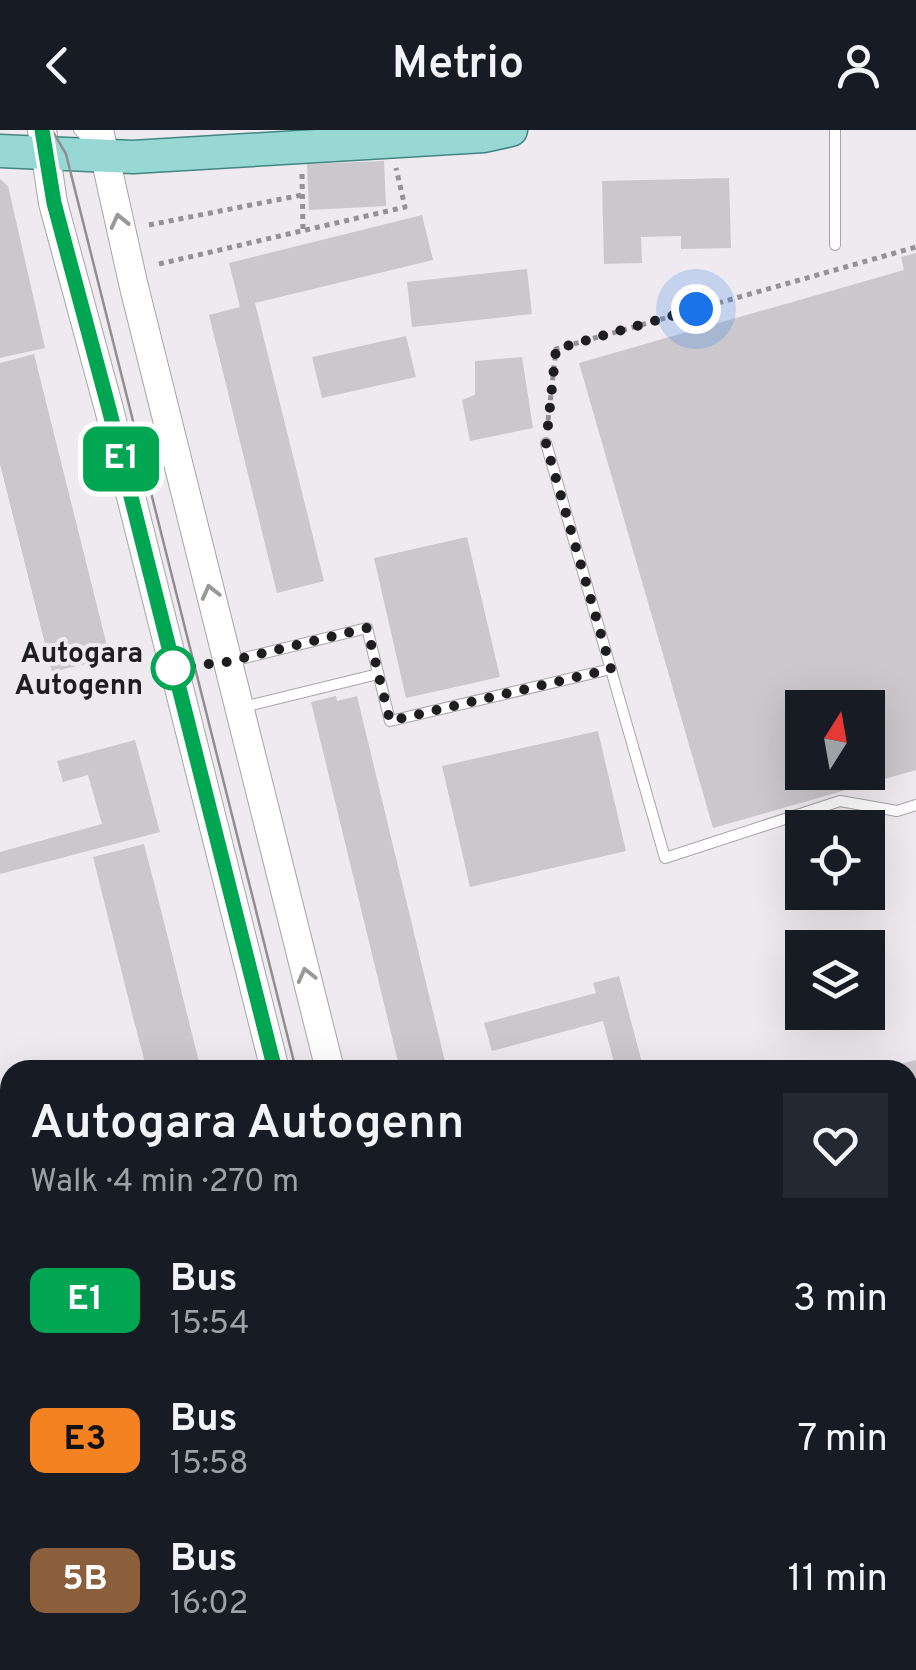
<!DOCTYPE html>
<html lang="en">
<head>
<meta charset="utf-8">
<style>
  body { margin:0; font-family:Overpass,sans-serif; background:#242831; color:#f1f3f6; height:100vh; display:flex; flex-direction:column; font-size:38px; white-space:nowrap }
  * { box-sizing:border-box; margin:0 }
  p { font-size:32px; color:#9ea1a6 }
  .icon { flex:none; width:55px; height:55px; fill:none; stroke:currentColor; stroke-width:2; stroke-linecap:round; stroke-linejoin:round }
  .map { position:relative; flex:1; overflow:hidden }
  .drawer { position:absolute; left:0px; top:930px; width:918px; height:610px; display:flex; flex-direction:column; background:#171b24; border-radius:30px 30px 0 0; box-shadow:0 10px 40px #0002 }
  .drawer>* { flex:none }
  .badge { padding:0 20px; border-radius:15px; font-size:35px; line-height:65px }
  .needle { width:65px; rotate:11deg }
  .fabs { position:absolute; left:785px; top:560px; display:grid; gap:20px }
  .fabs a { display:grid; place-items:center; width:100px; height:100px; border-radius:0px; background:#171b24; box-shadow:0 10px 40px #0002; font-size:50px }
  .you { position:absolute; width:50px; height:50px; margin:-25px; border:8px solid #fff; border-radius:50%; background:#1a73e8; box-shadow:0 0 0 15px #1a73e833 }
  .map>.badge { position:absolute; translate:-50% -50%; box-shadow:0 0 0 5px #fff }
  .round { display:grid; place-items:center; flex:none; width:105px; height:105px; border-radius:0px; background:#242831 }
  .headline { display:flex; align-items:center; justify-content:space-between; height:170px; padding:0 30px }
  h1 { font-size:48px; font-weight:600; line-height:75px }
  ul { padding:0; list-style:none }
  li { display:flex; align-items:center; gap:30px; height:140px; padding:0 30px }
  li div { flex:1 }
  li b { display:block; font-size:38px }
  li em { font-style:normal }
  li .badge { min-width:110px; font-weight:700; text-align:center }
  header { display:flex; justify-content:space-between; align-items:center; height:130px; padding:0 30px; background:#171b24; font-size:45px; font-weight:600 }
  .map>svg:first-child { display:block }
</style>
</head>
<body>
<header><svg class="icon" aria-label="back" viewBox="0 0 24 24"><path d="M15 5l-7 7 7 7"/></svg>Metrio<svg class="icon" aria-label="person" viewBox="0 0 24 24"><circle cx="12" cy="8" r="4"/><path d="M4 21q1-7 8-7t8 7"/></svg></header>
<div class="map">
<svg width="916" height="1540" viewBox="0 0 916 1540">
  <rect width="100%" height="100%" fill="#efeaef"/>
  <g fill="#d2add7">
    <polygon points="916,1126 916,1236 908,1239 908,1128"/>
    <polygon points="10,1375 10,1472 0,1474 0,1377"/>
  </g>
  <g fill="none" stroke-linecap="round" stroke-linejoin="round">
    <g stroke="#54285b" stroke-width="2.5" stroke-dasharray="12 10" stroke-linecap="butt">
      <polyline points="908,1181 916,1179"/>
      <polyline points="0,1425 10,1423"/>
    </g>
  </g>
  <g fill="#cbc7cc" fill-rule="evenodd">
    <polygon points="384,31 386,76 309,80 307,34"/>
    <polygon points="729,48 731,118 681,119 681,106 641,107 642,133 604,134 602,51"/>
    <polygon points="0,49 8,56 45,218 0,228"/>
    <polygon points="422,85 433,130 255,173 324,451 277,463 209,185 240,177 229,133"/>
    <path d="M916 123V640L713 698 579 233 904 140 901 127ZM802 578H868V642H802Z"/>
    <polygon points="527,139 532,184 412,197 407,152"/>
    <polygon points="406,206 416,247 322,268 312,227"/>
    <polygon points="34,224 110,528 52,542 0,334 0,233"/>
    <polygon points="522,227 533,298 470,311 462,270 475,265 475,231"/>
    <polygon points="467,407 500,547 406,568 374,428"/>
    <polygon points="336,566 337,571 357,566 447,940 400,940 311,572"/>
    <polygon points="598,601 626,721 470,757 442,636"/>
    <polygon points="135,610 160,702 0,744 0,722 102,694 88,645 63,652 57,631"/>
    <polygon points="144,714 166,800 201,940 147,940 133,887 93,727"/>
    <polygon points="619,846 644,940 616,940 603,891 492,921 484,893 596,863 593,853"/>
    <polygon points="916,930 916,981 908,983 908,940 880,939"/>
    <polygon points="916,1332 916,1425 908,1427 908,1334"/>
    <polygon points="227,1530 399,1530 401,1540 229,1540"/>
    <polygon points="523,1530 573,1530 576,1540 525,1540"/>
    <polygon points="644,1530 677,1530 680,1540 646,1540"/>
  </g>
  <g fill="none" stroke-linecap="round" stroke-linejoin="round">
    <defs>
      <g id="lane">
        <polyline points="79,0 95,17"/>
        <polyline points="835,0 835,115"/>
        <polyline points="546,313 665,728 840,671 897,681 916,675"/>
        <polyline points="228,532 367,498 390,591 611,539"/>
        <polyline points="243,577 378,544"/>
      </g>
      <g id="secondary">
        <polyline points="42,0 53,73 109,279 275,940"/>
        <polyline points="99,0 134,157 330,940"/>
        <polyline points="908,1058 916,1055"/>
        <polyline points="0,1304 10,1301"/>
        <polyline points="908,1307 916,1305"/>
        <polyline points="425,1530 428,1540"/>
        <polyline points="484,1530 486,1540"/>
        <polyline points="62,1540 99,1530"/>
      </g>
      <polyline id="primary" points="0,21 133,27 484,6 511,0"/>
    </defs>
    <use href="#lane" stroke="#a8a4a9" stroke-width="12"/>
    <use href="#secondary" stroke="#a8a4a9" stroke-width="30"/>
    <use href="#primary" stroke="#418682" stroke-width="35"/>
    <g stroke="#959296" stroke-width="5" stroke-dasharray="5 5" stroke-linecap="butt">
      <polyline points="302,44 303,100"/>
      <polyline points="149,95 302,65"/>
      <polyline points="159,134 405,77 396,38"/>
      <polyline points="547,300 556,219 916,117"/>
      <polyline points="908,1089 916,1086"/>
      <polyline points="908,1271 916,1269"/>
      <polyline points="0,1347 10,1345"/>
      <polyline points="0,1513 10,1511"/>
      <polyline points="0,1536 20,1530"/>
    </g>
    <use href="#lane" stroke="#fff" stroke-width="10"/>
    <use href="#secondary" stroke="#fff" stroke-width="28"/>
    <use href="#primary" stroke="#98d8d4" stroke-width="32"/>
    <g stroke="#918e91" stroke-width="2.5">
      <polyline points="52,0 66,24 74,56 296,940"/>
      <polyline points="460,1530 462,1540"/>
    </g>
  </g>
  <defs><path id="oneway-chevron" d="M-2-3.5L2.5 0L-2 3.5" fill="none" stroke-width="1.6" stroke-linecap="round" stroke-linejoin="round" transform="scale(2.5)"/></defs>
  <g stroke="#9a999a">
    <use href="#oneway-chevron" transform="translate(119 91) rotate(-103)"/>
    <use href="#oneway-chevron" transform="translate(210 462) rotate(-104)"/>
    <use href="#oneway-chevron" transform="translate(306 845) rotate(-104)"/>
  </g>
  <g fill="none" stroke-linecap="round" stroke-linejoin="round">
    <defs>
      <polyline id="line" points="42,0 54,73 109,279 275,940"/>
    </defs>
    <use href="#line" stroke="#fff" stroke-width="22"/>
    <use href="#line" stroke="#00a651" stroke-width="15"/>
    <polyline stroke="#1e1d1f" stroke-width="10" stroke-dasharray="0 18" points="173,538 227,532 367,498 390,591 611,539 546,314 556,219 696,179"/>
  </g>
  <circle fill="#fff" stroke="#00a651" stroke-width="5" cx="173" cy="538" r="20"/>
  <g text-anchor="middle" stroke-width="8" stroke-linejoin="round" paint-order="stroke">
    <g font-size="28" font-weight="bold" fill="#1e1d1f" stroke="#efeaef" text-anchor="end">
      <text x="143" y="532">Autogara<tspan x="143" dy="32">Autogenn</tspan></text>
    </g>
  </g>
</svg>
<div class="fabs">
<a><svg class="needle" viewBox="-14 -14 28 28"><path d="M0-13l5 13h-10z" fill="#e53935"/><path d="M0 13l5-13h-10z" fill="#9ea1a6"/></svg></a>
<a><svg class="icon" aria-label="locate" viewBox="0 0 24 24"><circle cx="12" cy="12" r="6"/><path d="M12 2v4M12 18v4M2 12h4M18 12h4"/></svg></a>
<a><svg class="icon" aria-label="layers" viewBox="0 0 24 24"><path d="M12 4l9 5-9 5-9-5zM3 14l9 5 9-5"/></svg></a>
</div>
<div class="you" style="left:696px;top:179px"></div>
<b class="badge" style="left:121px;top:329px;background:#00a651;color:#fff">E1</b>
<section class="drawer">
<div class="headline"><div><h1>Autogara Autogenn</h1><p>Walk · 4 min · 270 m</p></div><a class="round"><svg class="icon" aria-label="heart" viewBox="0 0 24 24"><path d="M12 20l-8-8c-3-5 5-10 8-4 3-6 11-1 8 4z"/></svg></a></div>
<ul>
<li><span class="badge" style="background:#00a651;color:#fff">E1</span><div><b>Bus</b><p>15:54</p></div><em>3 min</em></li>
<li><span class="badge" style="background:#f58220;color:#111">E3</span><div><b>Bus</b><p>15:58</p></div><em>7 min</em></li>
<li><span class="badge" style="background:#8b5e3c;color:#fff">5B</span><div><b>Bus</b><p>16:02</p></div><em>11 min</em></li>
</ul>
</section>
</div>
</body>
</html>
